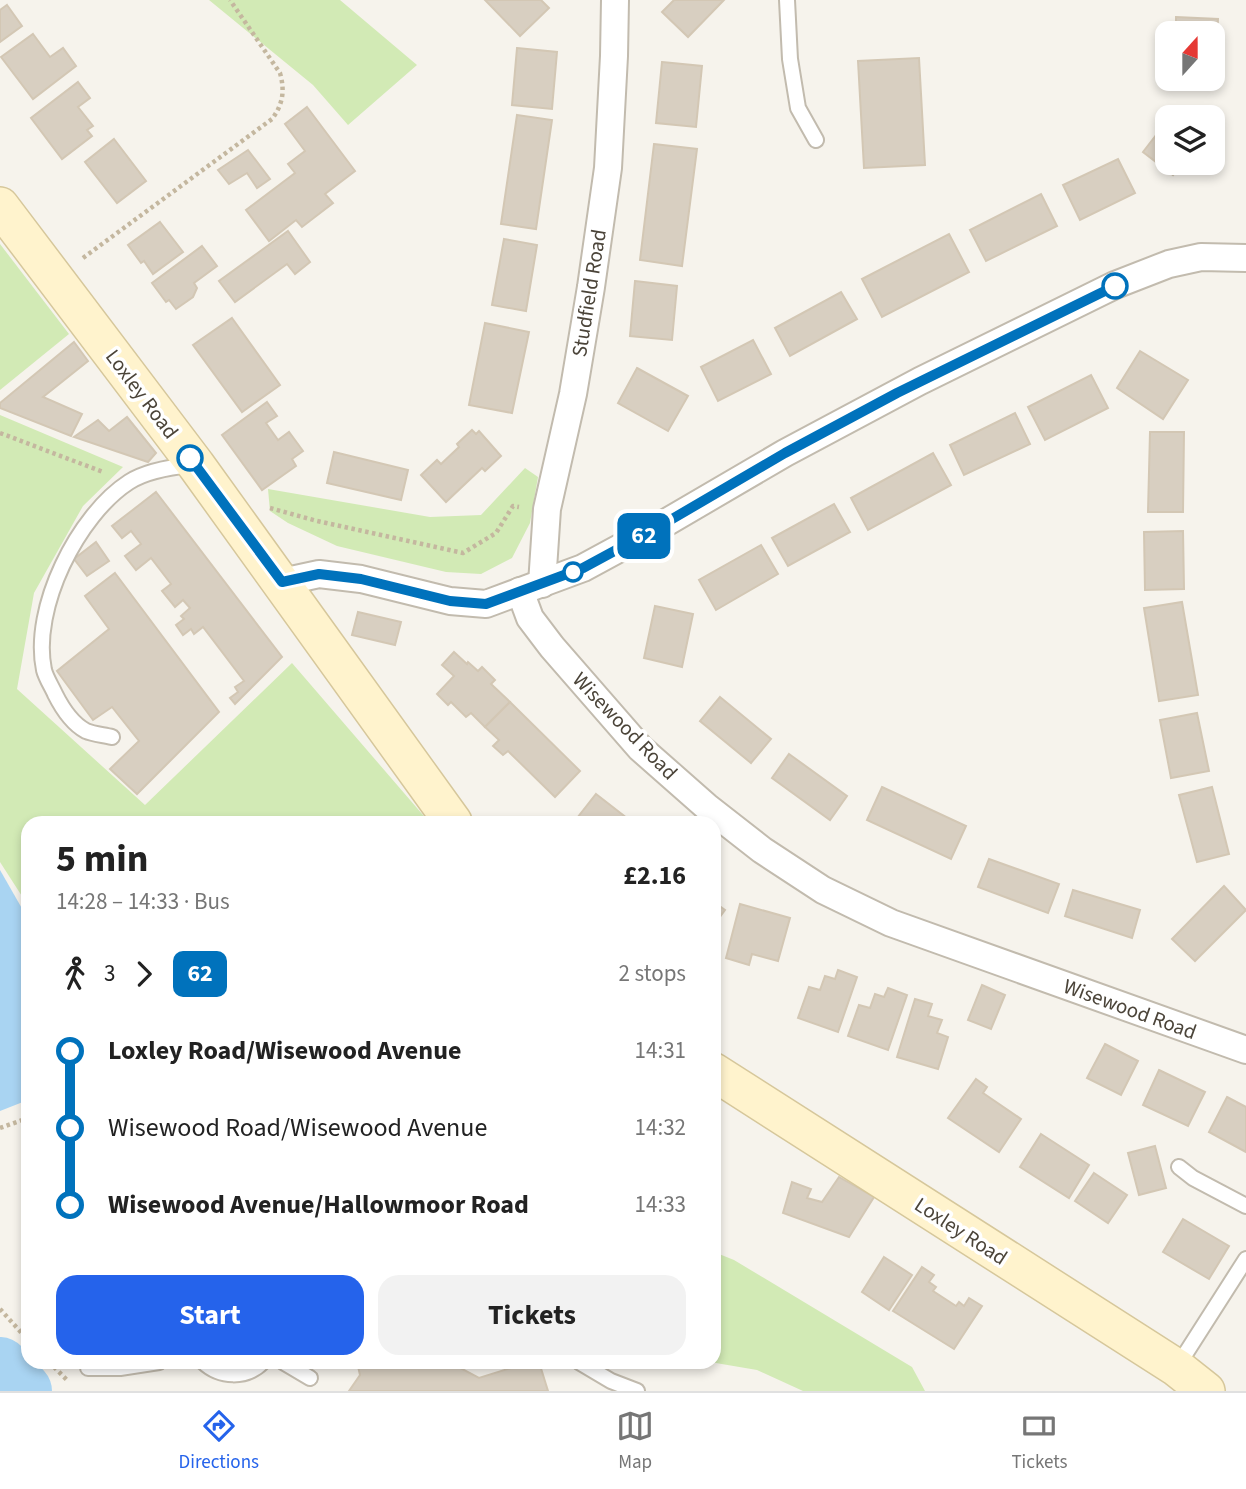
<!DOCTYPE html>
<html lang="en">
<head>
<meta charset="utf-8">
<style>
  body { margin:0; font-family:"Source Sans 3",sans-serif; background:#f2f2f2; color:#222; height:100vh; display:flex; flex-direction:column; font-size:26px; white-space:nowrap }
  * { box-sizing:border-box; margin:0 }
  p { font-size:23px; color:#767676 }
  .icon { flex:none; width:38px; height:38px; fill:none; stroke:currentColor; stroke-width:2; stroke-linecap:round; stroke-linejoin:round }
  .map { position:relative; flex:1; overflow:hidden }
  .side { position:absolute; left:21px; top:816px; width:700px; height:553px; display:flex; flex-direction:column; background:#fff; border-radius:21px; box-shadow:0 4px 10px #0003 }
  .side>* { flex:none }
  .badge { padding:0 14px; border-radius:10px; font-size:24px; line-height:46px }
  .needle { width:46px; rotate:21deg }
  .tools { position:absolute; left:1155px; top:21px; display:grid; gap:14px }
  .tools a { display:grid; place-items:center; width:70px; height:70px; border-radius:14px; background:#fff; box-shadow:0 4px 10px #0003; font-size:35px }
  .map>.badge { position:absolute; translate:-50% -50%; box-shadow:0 0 0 4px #fff }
  .legs { display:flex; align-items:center; gap:10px; height:77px; padding:0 35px; font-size:23px }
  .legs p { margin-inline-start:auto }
  .overview { display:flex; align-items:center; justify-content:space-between; height:119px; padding:0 35px }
  h1 { font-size:38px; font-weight:700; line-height:52px }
  .button { display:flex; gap:14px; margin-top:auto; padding:14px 35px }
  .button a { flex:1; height:80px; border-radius:21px; background:#2563eb; color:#fff; font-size:28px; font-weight:700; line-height:80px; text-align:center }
  .button a+a { background:#f2f2f2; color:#222 }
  ul { padding:0 35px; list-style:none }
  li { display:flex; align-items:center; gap:24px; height:77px; font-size:26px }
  li i { display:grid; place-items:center; width:10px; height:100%; margin:0 9px; background:currentColor }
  li i::after { content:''; width:18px; height:18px; margin:-9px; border:5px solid; border-radius:50%; background:#fff }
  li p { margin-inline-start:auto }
  li:first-child i { background:linear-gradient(#0000 50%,currentColor 0) }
  li:last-child i { background:linear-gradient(currentColor 50%,#0000 0) }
  .tab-bar { display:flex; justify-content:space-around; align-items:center; height:98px; border-top:2px solid #e0e0e0; background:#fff; font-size:19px; color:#767676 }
  .tab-bar a { display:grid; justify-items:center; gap:4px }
  .tab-bar .selected { color:#2563eb }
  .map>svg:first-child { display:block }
</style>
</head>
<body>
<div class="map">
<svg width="1246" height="1391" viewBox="0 0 1246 1391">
  <rect width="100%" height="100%" fill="#f6f3ec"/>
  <g fill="#d2eab5">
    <polygon points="209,0 340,0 417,65 348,125 313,85"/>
    <polygon points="0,244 69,334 0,390"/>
    <polygon points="0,415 123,467 83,506 34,593 17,689 145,805 292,663 429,822 28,822 27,904 0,862"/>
    <polygon points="525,468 538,477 530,523 512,558 481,574 446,572 337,546 288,523 270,511 268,489 430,517 481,515"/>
    <polygon points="714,1252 734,1260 912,1367 925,1391 803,1391 757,1370 710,1362 714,1362"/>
    <polygon points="0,1357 29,1391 0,1391"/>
  </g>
  <polygon fill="#a9d4f2" points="0,870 28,919 28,1100 0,1111"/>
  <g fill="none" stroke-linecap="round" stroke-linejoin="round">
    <polyline stroke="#a9d4f2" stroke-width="58" points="0,1366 23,1391"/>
  </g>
  <g fill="#d8cfc1" stroke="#d3c7b4" stroke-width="2">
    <polygon points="485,0 541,0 549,8 520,36"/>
    <polygon points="674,0 724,0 688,37 662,12"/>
    <polygon points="7,5 22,26 0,42 0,10"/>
    <polygon points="1176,17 1218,19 1215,79 1213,78 1213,33 1176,33"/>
    <polygon points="33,34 50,57 63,48 76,66 33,99 1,57"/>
    <polygon points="517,48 557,52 552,109 512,105"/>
    <polygon points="919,58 925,165 864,168 858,61"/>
    <polygon points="662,62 702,66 696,127 656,123"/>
    <polygon points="78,82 90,98 78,107 93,126 87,130 92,136 62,159 31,118"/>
    <polygon points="307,107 355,171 325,194 333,203 302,227 296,220 269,241 246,210 295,173 288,164 305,151 285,124"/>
    <polygon points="1178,107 1192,117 1170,117"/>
    <polygon points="517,115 552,120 536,229 501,224"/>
    <polygon points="1167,121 1167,163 1183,163 1173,175 1143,152"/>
    <polygon points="114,139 146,181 117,203 85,162"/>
    <polygon points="654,144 697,149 682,266 640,260"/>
    <polygon points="248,150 270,179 257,188 247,173 229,184 218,170"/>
    <polygon points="1118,159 1135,193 1080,220 1063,185"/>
    <polygon points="1041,194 1057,226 986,261 970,230"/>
    <polygon points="160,222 183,252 153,274 144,261 141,263 128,245"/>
    <polygon points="288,231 310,262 295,274 287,264 235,302 219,281"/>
    <polygon points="949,234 969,272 882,317 862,279"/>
    <polygon points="504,239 537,245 526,311 492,305"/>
    <polygon points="202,246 217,266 194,283 197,288 193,297 176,309 169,300 166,302 152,283"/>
    <polygon points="635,281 677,286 672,340 630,336"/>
    <polygon points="841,292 857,319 790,356 775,328"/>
    <polygon points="232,318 280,385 242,412 193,345"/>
    <polygon points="485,323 529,332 512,413 469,405"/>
    <polygon points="753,340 771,374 718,401 701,367"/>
    <polygon points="74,342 88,361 43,397 82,414 71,436 0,408 0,403"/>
    <polygon points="1140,351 1188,380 1163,419 1117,388"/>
    <polygon points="637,368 688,396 668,431 618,403"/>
    <polygon points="1091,375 1108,408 1045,440 1028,407"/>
    <polygon points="267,402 277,416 266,423 278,440 289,432 303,451 292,459 296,466 262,490 222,435"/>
    <polygon points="1015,413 1030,444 964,475 950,445"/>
    <polygon points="127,417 156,453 148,462 74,437 98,420 109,431"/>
    <polygon points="472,430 476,434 479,431 501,456 485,471 482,468 446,502 421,475 437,460 441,464 459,447 457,444"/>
    <polygon points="1150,432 1184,432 1183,512 1148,512"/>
    <polygon points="334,452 408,470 401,500 327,483"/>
    <polygon points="933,453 951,485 868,530 851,498"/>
    <polygon points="156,492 282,657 235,704 230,698 238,692 235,687 244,681 203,627 194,634 191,629 183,635 176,625 184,619 181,616 190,608 183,600 175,607 162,591 171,584 151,558 136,570 125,556 141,544 131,531 122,538 112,526"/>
    <polygon points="834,504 850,532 788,566 772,538"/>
    <polygon points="1183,531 1184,589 1145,590 1144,532"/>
    <polygon points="96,542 109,561 87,576 74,559"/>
    <polygon points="761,545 778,574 716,610 699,580"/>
    <polygon points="115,573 219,712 137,794 110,769 139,741 112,707 93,720 57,671 109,629 85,596"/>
    <polygon points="1182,602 1198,695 1159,701 1144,608"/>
    <polygon points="655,606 693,614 682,667 644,658"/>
    <polygon points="358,612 401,622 395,645 352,635"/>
    <polygon points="454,652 467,664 468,662 478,671 482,667 495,680 491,684 510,702 485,727 471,713 466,717 451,702 448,705 437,694 454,676 442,665"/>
    <polygon points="720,697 771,739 751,763 700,721"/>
    <polygon points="510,702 580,771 555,797 508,751 503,755 493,746 499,740 485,727"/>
    <polygon points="1197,713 1209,771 1171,778 1160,720"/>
    <polygon points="789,754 847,796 830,820 772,778"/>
    <polygon points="882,787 966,826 951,859 867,820"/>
    <polygon points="1212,787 1229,854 1197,862 1179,795"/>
    <polygon points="596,794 632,822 574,822"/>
    <polygon points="989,859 1059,884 1048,913 978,887"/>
    <polygon points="1224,886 1246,910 1195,961 1172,939"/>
    <polygon points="1073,890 1140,910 1132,938 1065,916"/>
    <polygon points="714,902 725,910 714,925"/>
    <polygon points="740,904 790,918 778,961 752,954 749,965 726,958"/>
    <polygon points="838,970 857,977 838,1032 798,1018 809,987 820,990 825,976 835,979"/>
    <polygon points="982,985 1005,995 991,1029 968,1020"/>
    <polygon points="888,988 907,995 888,1050 848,1036 859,1005 870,1008 875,994 884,997"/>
    <polygon points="915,999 932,1004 928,1016 942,1020 937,1033 948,1037 938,1069 897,1057"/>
    <polygon points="1105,1044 1138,1061 1121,1095 1087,1078"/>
    <polygon points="1159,1070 1205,1092 1188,1126 1143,1105"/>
    <polygon points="976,1079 987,1087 983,1093 1021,1119 999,1152 948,1118"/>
    <polygon points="1227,1097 1246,1107 1246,1152 1209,1132"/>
    <polygon points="1041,1134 1089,1165 1069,1198 1020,1167"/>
    <polygon points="1155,1146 1166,1188 1139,1195 1128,1153"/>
    <polygon points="1094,1173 1127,1195 1108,1223 1075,1201"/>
    <polygon points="839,1177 874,1197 849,1237 783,1213 792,1182 811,1189 807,1198 822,1202"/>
    <polygon points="1183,1219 1229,1246 1209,1279 1163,1252"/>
    <polygon points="884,1257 912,1275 889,1310 862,1292"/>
    <polygon points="922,1267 934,1275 929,1282 936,1287 933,1291 956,1306 959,1302 964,1306 969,1298 982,1306 954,1349 893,1311"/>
    <polygon points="357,1362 449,1362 479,1378 530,1362 539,1362 548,1391 349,1391 360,1375"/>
  </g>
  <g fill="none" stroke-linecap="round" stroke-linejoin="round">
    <defs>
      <g id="service">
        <polyline points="787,0 790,59 798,108 816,140"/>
        <path d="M112 737C104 735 93 734 86 731 71 723 62 708 55 694 52 687 46 678 44 670 31 608 78 515 129 482 146 471 171 467 191 465"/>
        <polyline points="1179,1167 1193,1178 1246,1206"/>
        <path d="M203 1362C220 1378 246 1379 263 1362"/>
        <polyline points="283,1362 310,1378"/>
        <polyline points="579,1362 611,1381 637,1391"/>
        <polyline points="1177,1367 1246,1259"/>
        <polyline points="88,1368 120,1368 159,1362"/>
      </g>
      <g id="minor">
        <polyline points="282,582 319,574 361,579 450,601 486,604 583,568 655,529 785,453 920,381 1115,285 1169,264 1201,257 1246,258"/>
        <polyline points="542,584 547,509 573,394 591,287 608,168 614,56 615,0"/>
        <polyline points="520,591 530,618 552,647 640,748 707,807 762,850 823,890 891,923 1246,1050"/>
      </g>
      <g id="secondary">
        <polyline points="0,206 196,465 453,822"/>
        <polyline points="714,1072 1177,1368 1206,1391"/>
      </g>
    </defs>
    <use href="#service" stroke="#c2bbae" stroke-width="18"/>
    <use href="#minor" stroke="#c2bbae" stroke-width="30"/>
    <use href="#secondary" stroke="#d6c79b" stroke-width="40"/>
    <g stroke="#c4b79f" stroke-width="4.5" stroke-dasharray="3.5 3.5" stroke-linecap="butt">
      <path d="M83 258 272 119C283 104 285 91 280 73L230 0"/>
      <polyline points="0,433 103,472"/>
      <polyline points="270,508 317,521 463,553 496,533 513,506 519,507"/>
      <polyline points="0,1128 28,1118"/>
      <polyline points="0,1309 28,1340"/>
      <polyline points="49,1362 67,1380"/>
    </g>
    <use href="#service" stroke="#fff" stroke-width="14"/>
    <use href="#minor" stroke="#fff" stroke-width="26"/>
    <use href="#secondary" stroke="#fff3cd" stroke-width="37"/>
  </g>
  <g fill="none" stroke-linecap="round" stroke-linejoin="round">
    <defs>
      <polyline id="line-1" points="190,458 282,582 319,574 361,579 450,601 486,604 583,568 655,529 785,453 897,393 1115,286"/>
    </defs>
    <use href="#line-1" stroke="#fff" stroke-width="16"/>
    <use href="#line-1" stroke="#0072bc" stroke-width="10"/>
  </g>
  <g fill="#fff" stroke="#0072bc" stroke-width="3.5">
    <circle cx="1115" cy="286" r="12"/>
    <circle cx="190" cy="458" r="12"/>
    <circle cx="573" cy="572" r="9"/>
  </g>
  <g text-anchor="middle" stroke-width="7" stroke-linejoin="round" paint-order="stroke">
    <g font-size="21" fill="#4b4439" stroke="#fff">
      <text transform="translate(589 293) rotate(-81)" y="7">Studfield Road</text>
      <text transform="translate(142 394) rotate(53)" y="7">Loxley Road</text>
      <text transform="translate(625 726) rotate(46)" y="7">Wisewood Road</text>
      <text transform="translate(1130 1009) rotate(20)" y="7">Wisewood Road</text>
      <text transform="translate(961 1231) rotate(33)" y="7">Loxley Road</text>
    </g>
  </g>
</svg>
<div class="tools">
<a><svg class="needle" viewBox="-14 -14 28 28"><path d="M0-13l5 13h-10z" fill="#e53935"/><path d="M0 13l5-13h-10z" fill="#767676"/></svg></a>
<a><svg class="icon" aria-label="layers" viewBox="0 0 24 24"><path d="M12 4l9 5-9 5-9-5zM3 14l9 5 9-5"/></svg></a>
</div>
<b class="badge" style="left:644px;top:536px;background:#0072bc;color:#fff">62</b>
<section class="side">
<div class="overview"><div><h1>5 min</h1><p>14:28 – 14:33 · Bus</p></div><b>£2.16</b></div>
<div class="legs"><svg class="icon" aria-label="walk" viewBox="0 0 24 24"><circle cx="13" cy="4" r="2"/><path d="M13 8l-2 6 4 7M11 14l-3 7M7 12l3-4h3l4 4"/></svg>3<svg class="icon" aria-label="forward" viewBox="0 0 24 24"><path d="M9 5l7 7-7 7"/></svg><b class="badge" style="background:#0072bc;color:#fff">62</b><p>2 stops</p></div>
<ul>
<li><i style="color:#0072bc"></i><b>Loxley Road/Wisewood Avenue</b><p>14:31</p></li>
<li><i style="color:#0072bc"></i><span>Wisewood Road/Wisewood Avenue</span><p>14:32</p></li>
<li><i style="color:#0072bc"></i><b>Wisewood Avenue/Hallowmoor Road</b><p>14:33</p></li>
</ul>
<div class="button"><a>Start</a><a>Tickets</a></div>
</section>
</div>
<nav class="tab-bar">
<a class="selected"><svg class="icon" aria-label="directions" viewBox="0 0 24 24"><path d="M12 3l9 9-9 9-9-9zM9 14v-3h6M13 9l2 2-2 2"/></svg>Directions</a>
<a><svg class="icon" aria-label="map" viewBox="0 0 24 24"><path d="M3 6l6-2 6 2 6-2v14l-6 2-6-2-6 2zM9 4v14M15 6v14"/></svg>Map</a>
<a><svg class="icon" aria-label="tickets" viewBox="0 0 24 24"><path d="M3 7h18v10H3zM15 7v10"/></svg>Tickets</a>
</nav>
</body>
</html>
